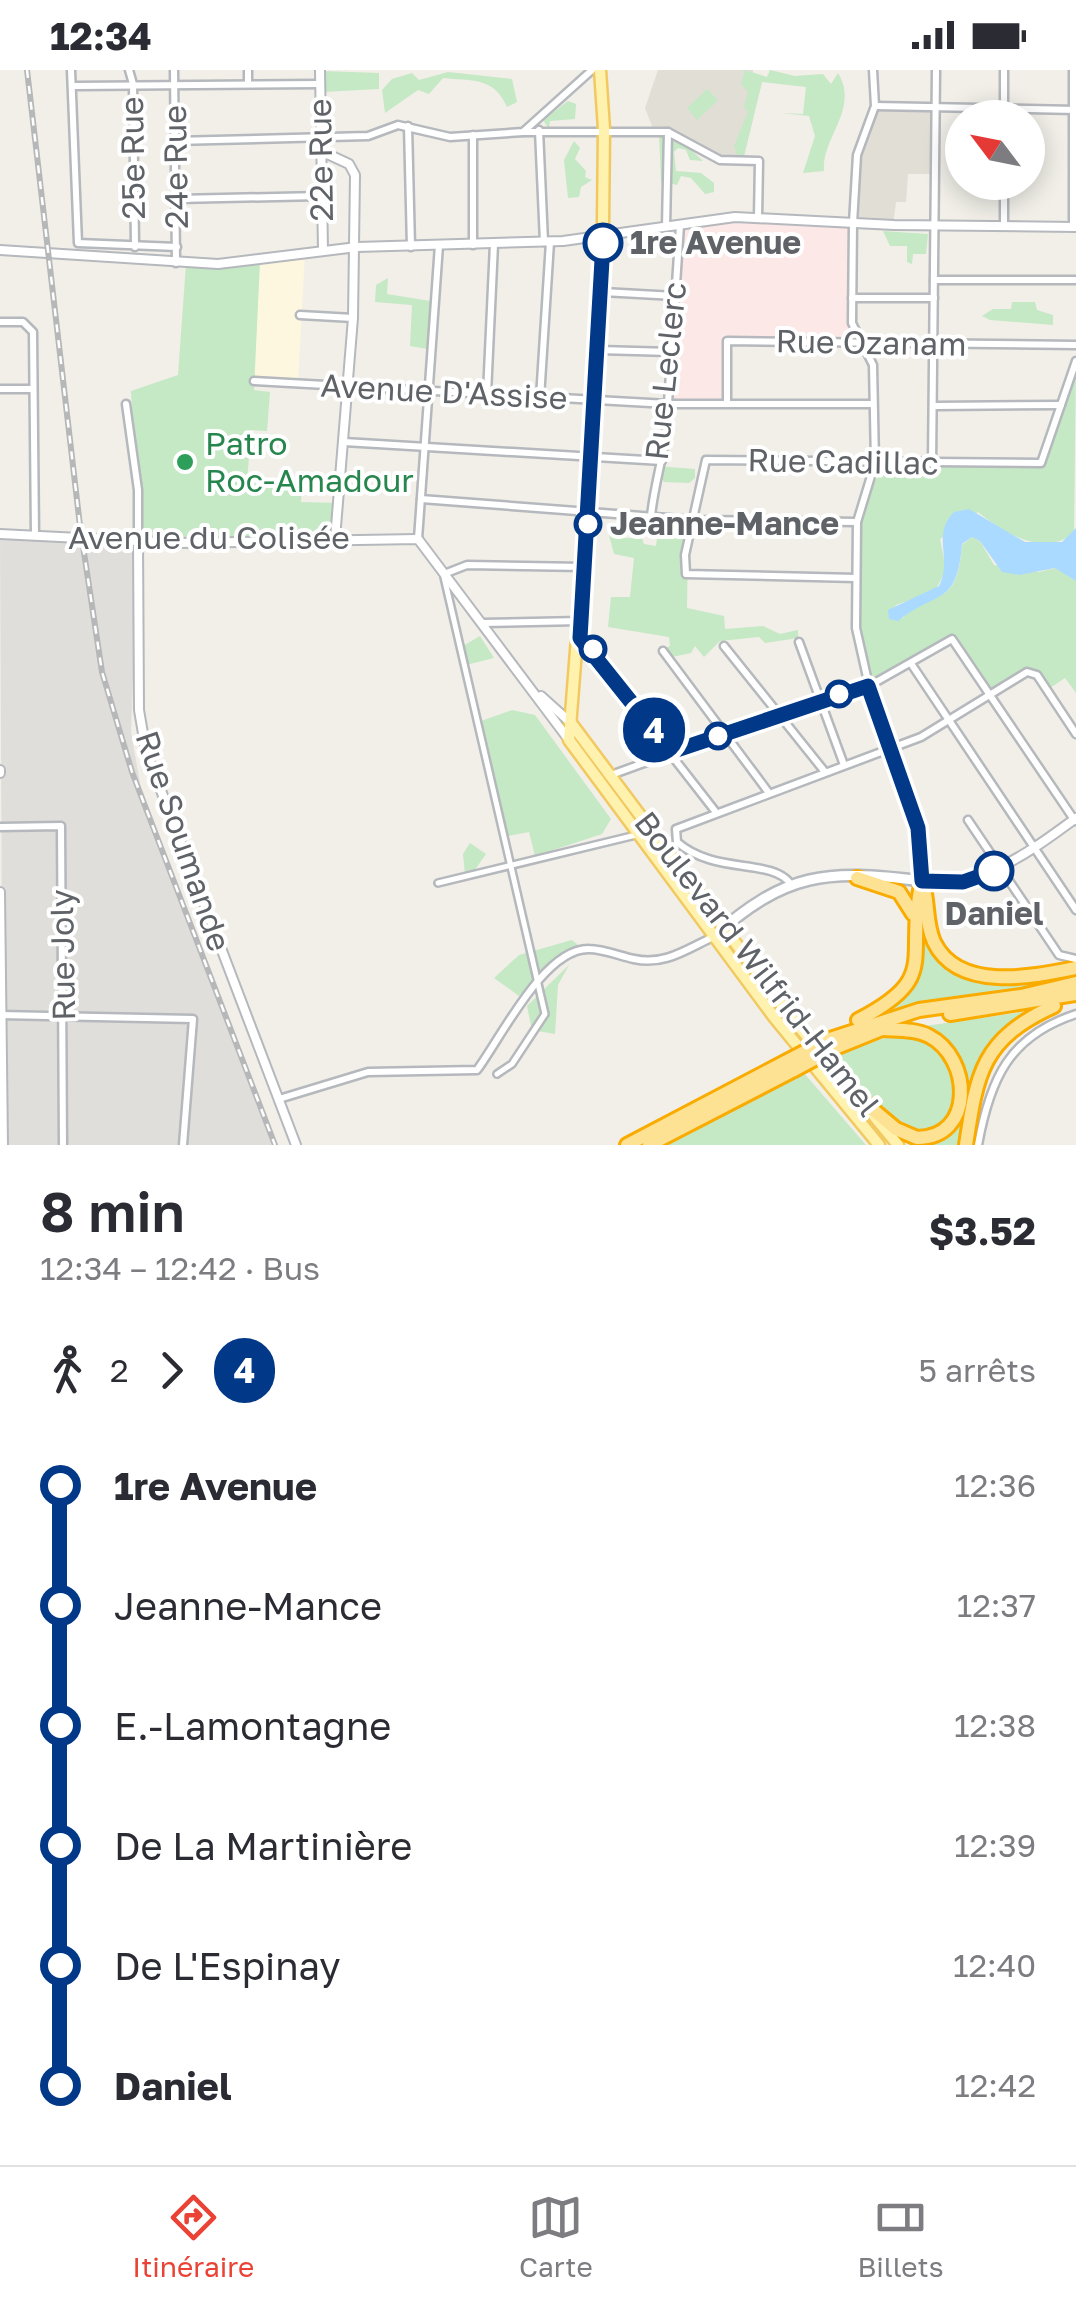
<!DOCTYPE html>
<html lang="fr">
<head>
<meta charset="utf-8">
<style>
  body { margin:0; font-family:"Golos Text",sans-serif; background:#f2f2f3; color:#2b2b33; height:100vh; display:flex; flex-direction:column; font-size:38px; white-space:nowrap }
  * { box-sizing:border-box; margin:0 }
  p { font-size:32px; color:#7c7c81 }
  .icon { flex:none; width:55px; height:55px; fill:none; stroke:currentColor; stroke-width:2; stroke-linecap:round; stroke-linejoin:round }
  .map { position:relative; height:1075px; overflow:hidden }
  .panel { display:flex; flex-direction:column; background:#fff; flex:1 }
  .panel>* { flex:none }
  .badge { padding:0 20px; border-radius:32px; font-size:35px; line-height:65px }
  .needle { width:65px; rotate:302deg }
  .fabs { position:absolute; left:945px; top:30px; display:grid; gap:20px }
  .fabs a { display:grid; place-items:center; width:100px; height:100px; border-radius:50%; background:#fff; box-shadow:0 5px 25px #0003; font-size:50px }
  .map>.badge { position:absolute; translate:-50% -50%; box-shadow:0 0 0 5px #fff }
  .legs { display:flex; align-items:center; gap:15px; height:110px; padding:0 40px; font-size:32px }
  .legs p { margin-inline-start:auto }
  .headline { display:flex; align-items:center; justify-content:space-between; height:170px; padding:0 40px }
  h1 { font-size:55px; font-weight:600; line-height:75px }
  ul { padding:0 40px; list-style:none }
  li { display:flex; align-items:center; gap:35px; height:120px; font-size:38px }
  li i { display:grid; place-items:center; width:15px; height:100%; margin:0 12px; background:currentColor }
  li i::after { content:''; width:25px; height:25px; margin:-12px; border:8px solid; border-radius:50%; background:#fff }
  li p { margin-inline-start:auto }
  li:first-child i { background:linear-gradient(#0000 50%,currentColor 0) }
  li:last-child i { background:linear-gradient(currentColor 50%,#0000 0) }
  .status { display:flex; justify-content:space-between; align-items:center; height:70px; padding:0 50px; background:#fff; direction:ltr }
  .status svg { height:28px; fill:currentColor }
  .menu { display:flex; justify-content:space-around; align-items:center; height:140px; border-top:2px solid #e1e1e2; background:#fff; font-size:28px; color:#7c7c81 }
  .menu a { display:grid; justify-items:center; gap:5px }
  .menu .selected { color:#ea4335 }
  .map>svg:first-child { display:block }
</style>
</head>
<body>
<div class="status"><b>12:34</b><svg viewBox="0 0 49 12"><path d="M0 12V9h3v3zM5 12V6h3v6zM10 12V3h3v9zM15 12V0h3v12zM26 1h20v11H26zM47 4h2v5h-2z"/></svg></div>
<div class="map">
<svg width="1076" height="1075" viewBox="0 0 1076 1075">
  <rect width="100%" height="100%" fill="#f1efe8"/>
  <polygon fill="#fef7e0" points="305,183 298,313 254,311 260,191"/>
  <polygon fill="#e0deda" points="0,464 138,471 131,662 146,747 272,1075 3,1075"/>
  <g fill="#e1ded6">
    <polygon points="658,0 753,0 752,11 762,12 743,90 720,90 668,62 654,61 645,38"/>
    <polygon points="875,36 936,39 936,104 908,104 906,132 896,132 893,155 853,153 857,85"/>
  </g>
  <polygon fill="#fce8e6" points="735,147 853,153 852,253 861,272 727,272 727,333 668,334 680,155"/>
  <g fill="#c5e8c5">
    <path d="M745 0 767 7 770 0 795 6 823 4 831 14 838 3C860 39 821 68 824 101L803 103 815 66 809 46 782 43 803 44 806 17 762 12 743 90H739L734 76 748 42 744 37 748 22 741 14Z"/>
    <polygon points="322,1 379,3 379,19 323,22"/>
    <path d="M448 2 512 9 517 32 507 37C494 7 473 11 443 8L429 24 418 20 385 43 382 20 392 9 412 3 419 10Z"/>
    <polygon points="707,19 718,30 697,50 687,38"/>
    <polygon points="568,31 576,34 575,49 550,51 549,59 543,50"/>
    <polygon points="659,64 689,78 703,91 690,90 686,80 678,78 674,82 676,101 701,103 714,113 714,122 705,124 691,108 681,106 677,115 661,111"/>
    <polygon points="574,71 580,78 575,89 586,101 585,107 592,110 581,117 579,127 568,128 564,90"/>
    <polygon points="883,161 928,164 926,184 913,184 912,194 907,192 907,176 890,176"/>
    <polygon points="260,191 254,320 270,322 267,361 251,360 247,413 302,417 301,432 340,433 335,469 138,471 131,321 178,305 186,194"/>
    <polygon points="388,208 387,224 430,231 428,279 410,276 412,235 375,232 376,215"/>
    <polygon points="1012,232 1035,232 1037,240 1053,245 1053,255 990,250 982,246 993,239 1011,239"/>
    <path d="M1076 291 1074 463C1043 488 1004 463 978 442L940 469 946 500 935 521 896 535 889 545 903 548C929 514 957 546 962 475L972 467 980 471 994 495 1039 502 1056 498 1076 511V623L1065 608 1047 620 1032 602 990 625 952 569 869 616C857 571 835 406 901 393 937 385 1002 393 1041 393Z"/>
    <polygon points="656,396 695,399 695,408 689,413 664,412"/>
    <polygon points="660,447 694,450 688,469 687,538 724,546 725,559 763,556 780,564 798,560 798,568 765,573 759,567 720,571 704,587 695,576 691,583 672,587 663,579 670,576 669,567 608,557 611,527 630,527 634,488 614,484 609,465 616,462 622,468 642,468 644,474 656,476"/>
    <polygon points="480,566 494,588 466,595 463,576"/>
    <polygon points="512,640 535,645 611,749 602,764 535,786 529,762 508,766 481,651"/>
    <polygon points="470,773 486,784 472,804 465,805 463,784"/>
    <polygon points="920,830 926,861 960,903 1076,901 1076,907 876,947 904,928 915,910"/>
    <polygon points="572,870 579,876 558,885 519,926 494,908 519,885"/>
    <polygon points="569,895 558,915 555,964 532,960 527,936"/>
    <polygon points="1038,940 1001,964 957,1075 909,1075 905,1069 946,1064 962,1002 918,957"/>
    <path d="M915 965C923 969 936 974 942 981 971 1012 957 1059 914 1064L882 1042 833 987 887 967Z"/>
    <polygon points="803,1002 866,1075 664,1075 673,1069"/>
  </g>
  <path fill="#aadaff" d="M969 439 1025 472H1062L1076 458V511L1055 498 1019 505 1002 502 980 471 972 467 962 474C957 537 938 519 898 551L889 549 888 540 939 516C953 488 931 465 954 442Z"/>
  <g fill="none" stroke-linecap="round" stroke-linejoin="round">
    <defs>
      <g id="pedestrian">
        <polyline points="444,507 545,944 512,994 497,1004"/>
        <polyline points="438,813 636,765"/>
      </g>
      <g id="minor">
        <polyline points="71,0 78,173 177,177"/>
        <polyline points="129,0 133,14 135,177"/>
        <polyline points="174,0 176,193"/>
        <polyline points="248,0 248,14"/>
        <polyline points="873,0 875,36 857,85 853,153 852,253 873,295 875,393 857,452 856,558 869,616 918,758 922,811"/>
        <polyline points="1004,0 1004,48"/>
        <polyline points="75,16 320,14"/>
        <polyline points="875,36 1076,40"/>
        <polyline points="408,56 411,177"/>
        <polyline points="539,60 544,172"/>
        <polyline points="524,62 668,62 720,90 759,91 758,148"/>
        <polyline points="174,71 368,66 398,55 450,67 523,62 592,0"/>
        <polyline points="1004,112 1004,156"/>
        <polyline points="177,129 320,126"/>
        <polyline points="666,157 668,62"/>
        <polyline points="1073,157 1073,0"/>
        <polyline points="473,175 473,65"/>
        <polyline points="934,210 1076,210"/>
        <polyline points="603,222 675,226"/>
        <polyline points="852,228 934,228"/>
        <polyline points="300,245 353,248"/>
        <polyline points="0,252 23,252 33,262 35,466"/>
        <polyline points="599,280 671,282"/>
        <polyline points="254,311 668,334 873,334"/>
        <polyline points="0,319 33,319"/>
        <polyline points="487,324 494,174"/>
        <polyline points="540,328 550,172"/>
        <polyline points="727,333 727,271 1076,275"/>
        <polyline points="126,334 138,420 138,471"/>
        <polyline points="934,336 1061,335"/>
        <polyline points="344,372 662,391"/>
        <polyline points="932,394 936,0"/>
        <polyline points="421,429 694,450 857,452"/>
        <path d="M651 446C654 417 662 392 666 363L680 155"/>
        <polyline points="418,469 439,175"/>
        <polyline points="444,504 467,495 584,497"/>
        <polyline points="856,508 686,504 685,485 706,390 1041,393 1076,291"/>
        <polyline points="482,553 580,551"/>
        <polyline points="580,568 715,741"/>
        <polyline points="799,572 844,695"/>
        <polyline points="724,576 825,702"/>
        <polyline points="663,581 769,723"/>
        <polyline points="912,595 1076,840"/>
        <polyline points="611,705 817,630 869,616 952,569 1075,751"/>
        <polyline points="968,750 1059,885 1076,889"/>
        <polyline points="0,757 61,756 63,1075"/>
        <path d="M790 813C770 788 715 805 677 772L676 759 921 667 1027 602 1037 605 1076 664"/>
        <polyline points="0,945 193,949 183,1075"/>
        <path d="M279 1029 368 1002 477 1000C501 968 544 878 589 879 603 879 620 886 634 889 664 896 687 879 713 867"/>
        <path d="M978 1075C990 1009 1009 966 1076 944"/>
      </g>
      <g id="tertiary">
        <polyline points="320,0 323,180"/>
        <polyline points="321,81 349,94 355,105 353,248 335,469"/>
        <polyline points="0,180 218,194 357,177 563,171 735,147 894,155 1076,157"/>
        <polyline points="0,464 179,473 418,469 569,670"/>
        <polyline points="138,471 139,640 146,681 296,1075"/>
        <polyline points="541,626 571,653"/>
        <polyline points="0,700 0,703"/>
        <path d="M922 811C984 817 1028 783 1076 748"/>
        <polyline points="0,822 3,1075"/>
      </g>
      <path id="secondary" d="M713 867C786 802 826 799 922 811"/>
      <g id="primary">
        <polyline points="600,0 604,59 602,248 569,670 774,947 879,1075"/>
        <polyline points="571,653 790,946 863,1033"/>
        <polyline points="874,1046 898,1075"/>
      </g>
      <g id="motorway">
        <polyline points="857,808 899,822 913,844"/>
        <path d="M922 811C929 831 925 853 934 872 958 922 1032 907 1076 898"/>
        <polyline points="950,944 1076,924"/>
        <path d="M858 950C941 907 905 890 921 815"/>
        <polyline points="827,970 919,940 1021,926 1076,913"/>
        <polyline points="835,978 887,957"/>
        <path d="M859 1028 896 1059 917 1068C975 1068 972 988 929 966 915 959 898 960 883 959"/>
        <polyline points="627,1075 787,991"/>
        <polyline points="649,1075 794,1000"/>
        <path d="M966 1075C977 1002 982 969 1054 936"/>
      </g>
    </defs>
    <use href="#pedestrian" stroke="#b5b8bc" stroke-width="10"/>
    <use href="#minor" stroke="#b5b8bc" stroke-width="11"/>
    <use href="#tertiary" stroke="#b5b8bc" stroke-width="12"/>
    <use href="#secondary" stroke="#b6babf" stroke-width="14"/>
    <use href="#primary" stroke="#f2c960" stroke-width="15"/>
    <use href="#motorway" stroke="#f9ab00" stroke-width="18"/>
    <use href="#pedestrian" stroke="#fff" stroke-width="5"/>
    <use href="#minor" stroke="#fff" stroke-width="6"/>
    <use href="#tertiary" stroke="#fff" stroke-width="8"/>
    <use href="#secondary" stroke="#fff" stroke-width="9"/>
    <use href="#primary" stroke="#fff2af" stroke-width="10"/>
    <use href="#motorway" stroke="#fde293" stroke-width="12"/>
    <defs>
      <polyline id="rail" points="27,0 80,456 102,602 132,702 275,1075"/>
    </defs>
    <use href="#rail" stroke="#b6b7b8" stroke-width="6"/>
    <use href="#rail" stroke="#fff" stroke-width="2.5" stroke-dasharray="8" stroke-linecap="butt"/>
    <defs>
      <g id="motorway-bridge">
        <polyline points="787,991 827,970"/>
        <polyline points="794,1000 835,978"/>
      </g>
    </defs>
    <use href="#motorway-bridge" stroke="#f9ab00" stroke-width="18" stroke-linecap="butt"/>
    <use href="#motorway-bridge" stroke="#fde293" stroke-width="12"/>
  </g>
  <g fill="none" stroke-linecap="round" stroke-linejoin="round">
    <defs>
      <polyline id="line-1" points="603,173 580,568 671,682 868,616 918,758 922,811 963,812 994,801"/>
    </defs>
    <use href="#line-1" stroke="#fff" stroke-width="22"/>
    <use href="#line-1" stroke="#013888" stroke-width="15"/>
  </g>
  <g fill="#fff" stroke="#013888" stroke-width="5">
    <circle cx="603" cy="173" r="18"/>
    <circle cx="588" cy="454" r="12"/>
    <circle cx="593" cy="579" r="12"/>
    <circle cx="839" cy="624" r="12"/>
    <circle cx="718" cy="666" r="12"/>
    <circle cx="994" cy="801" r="18"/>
  </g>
  <circle fill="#2e9e5b" stroke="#fff" stroke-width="4" cx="185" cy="392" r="10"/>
  <g text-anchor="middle" stroke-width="8" stroke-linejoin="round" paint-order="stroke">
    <g font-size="32" fill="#5f6368" stroke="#fff">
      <text transform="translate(133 88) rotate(-91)" y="11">25e Rue</text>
      <text transform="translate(321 90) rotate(-91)" y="11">22e Rue</text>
      <text transform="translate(176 97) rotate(-91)" y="11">24e Rue</text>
      <text transform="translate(871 273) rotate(1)" y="11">Rue Ozanam</text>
      <text transform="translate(666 301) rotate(-84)" y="11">Rue Leclerc</text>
      <text transform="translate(444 322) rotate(3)" y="11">Avenue D'Assise</text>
      <text transform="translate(843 392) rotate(1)" y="11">Rue Cadillac</text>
      <text x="209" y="479">Avenue du Colisée</text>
      <text transform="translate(183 771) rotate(71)" y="11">Rue Soumande</text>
      <text transform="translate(63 885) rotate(-91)" y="11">Rue Joly</text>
      <text transform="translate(757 894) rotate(52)" y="11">Boulevard Wilfrid-Hamel</text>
    </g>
    <g font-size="32" font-weight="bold" fill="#5f6368" stroke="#fff" text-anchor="start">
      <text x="630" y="184">1re Avenue</text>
      <text x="610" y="465">Jeanne-Mance</text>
      <text x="994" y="855" text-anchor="middle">Daniel</text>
    </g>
    <g font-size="32" fill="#27864d" stroke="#fff" text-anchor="start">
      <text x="205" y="385">Patro<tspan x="205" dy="37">Roc-Amadour</tspan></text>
    </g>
  </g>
</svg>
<div class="fabs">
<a><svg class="needle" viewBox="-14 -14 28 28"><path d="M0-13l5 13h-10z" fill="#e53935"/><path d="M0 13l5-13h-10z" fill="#7c7c81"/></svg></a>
</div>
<b class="badge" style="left:654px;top:660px;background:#013888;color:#fff">4</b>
</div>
<section class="panel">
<div class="headline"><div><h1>8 min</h1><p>12:34 – 12:42 · Bus</p></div><b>$3.52</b></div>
<div class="legs"><svg class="icon" aria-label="walk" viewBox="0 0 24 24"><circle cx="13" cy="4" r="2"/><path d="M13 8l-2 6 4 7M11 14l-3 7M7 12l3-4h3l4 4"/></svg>2<svg class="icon" aria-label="forward" viewBox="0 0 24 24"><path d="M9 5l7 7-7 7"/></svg><b class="badge" style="background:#013888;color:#fff">4</b><p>5 arrêts</p></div>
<ul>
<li><i style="color:#013888"></i><b>1re Avenue</b><p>12:36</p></li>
<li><i style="color:#013888"></i><span>Jeanne-Mance</span><p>12:37</p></li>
<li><i style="color:#013888"></i><span>E.-Lamontagne</span><p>12:38</p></li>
<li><i style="color:#013888"></i><span>De La Martinière</span><p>12:39</p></li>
<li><i style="color:#013888"></i><span>De L'Espinay</span><p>12:40</p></li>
<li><i style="color:#013888"></i><b>Daniel</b><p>12:42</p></li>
</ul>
</section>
<nav class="menu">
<a class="selected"><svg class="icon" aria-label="directions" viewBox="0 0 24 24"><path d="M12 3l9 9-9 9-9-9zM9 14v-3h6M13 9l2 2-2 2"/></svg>Itinéraire</a>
<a><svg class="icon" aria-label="map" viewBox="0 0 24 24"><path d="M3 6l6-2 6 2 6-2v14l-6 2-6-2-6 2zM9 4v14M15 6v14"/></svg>Carte</a>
<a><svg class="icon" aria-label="tickets" viewBox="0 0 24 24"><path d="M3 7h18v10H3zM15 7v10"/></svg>Billets</a>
</nav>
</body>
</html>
